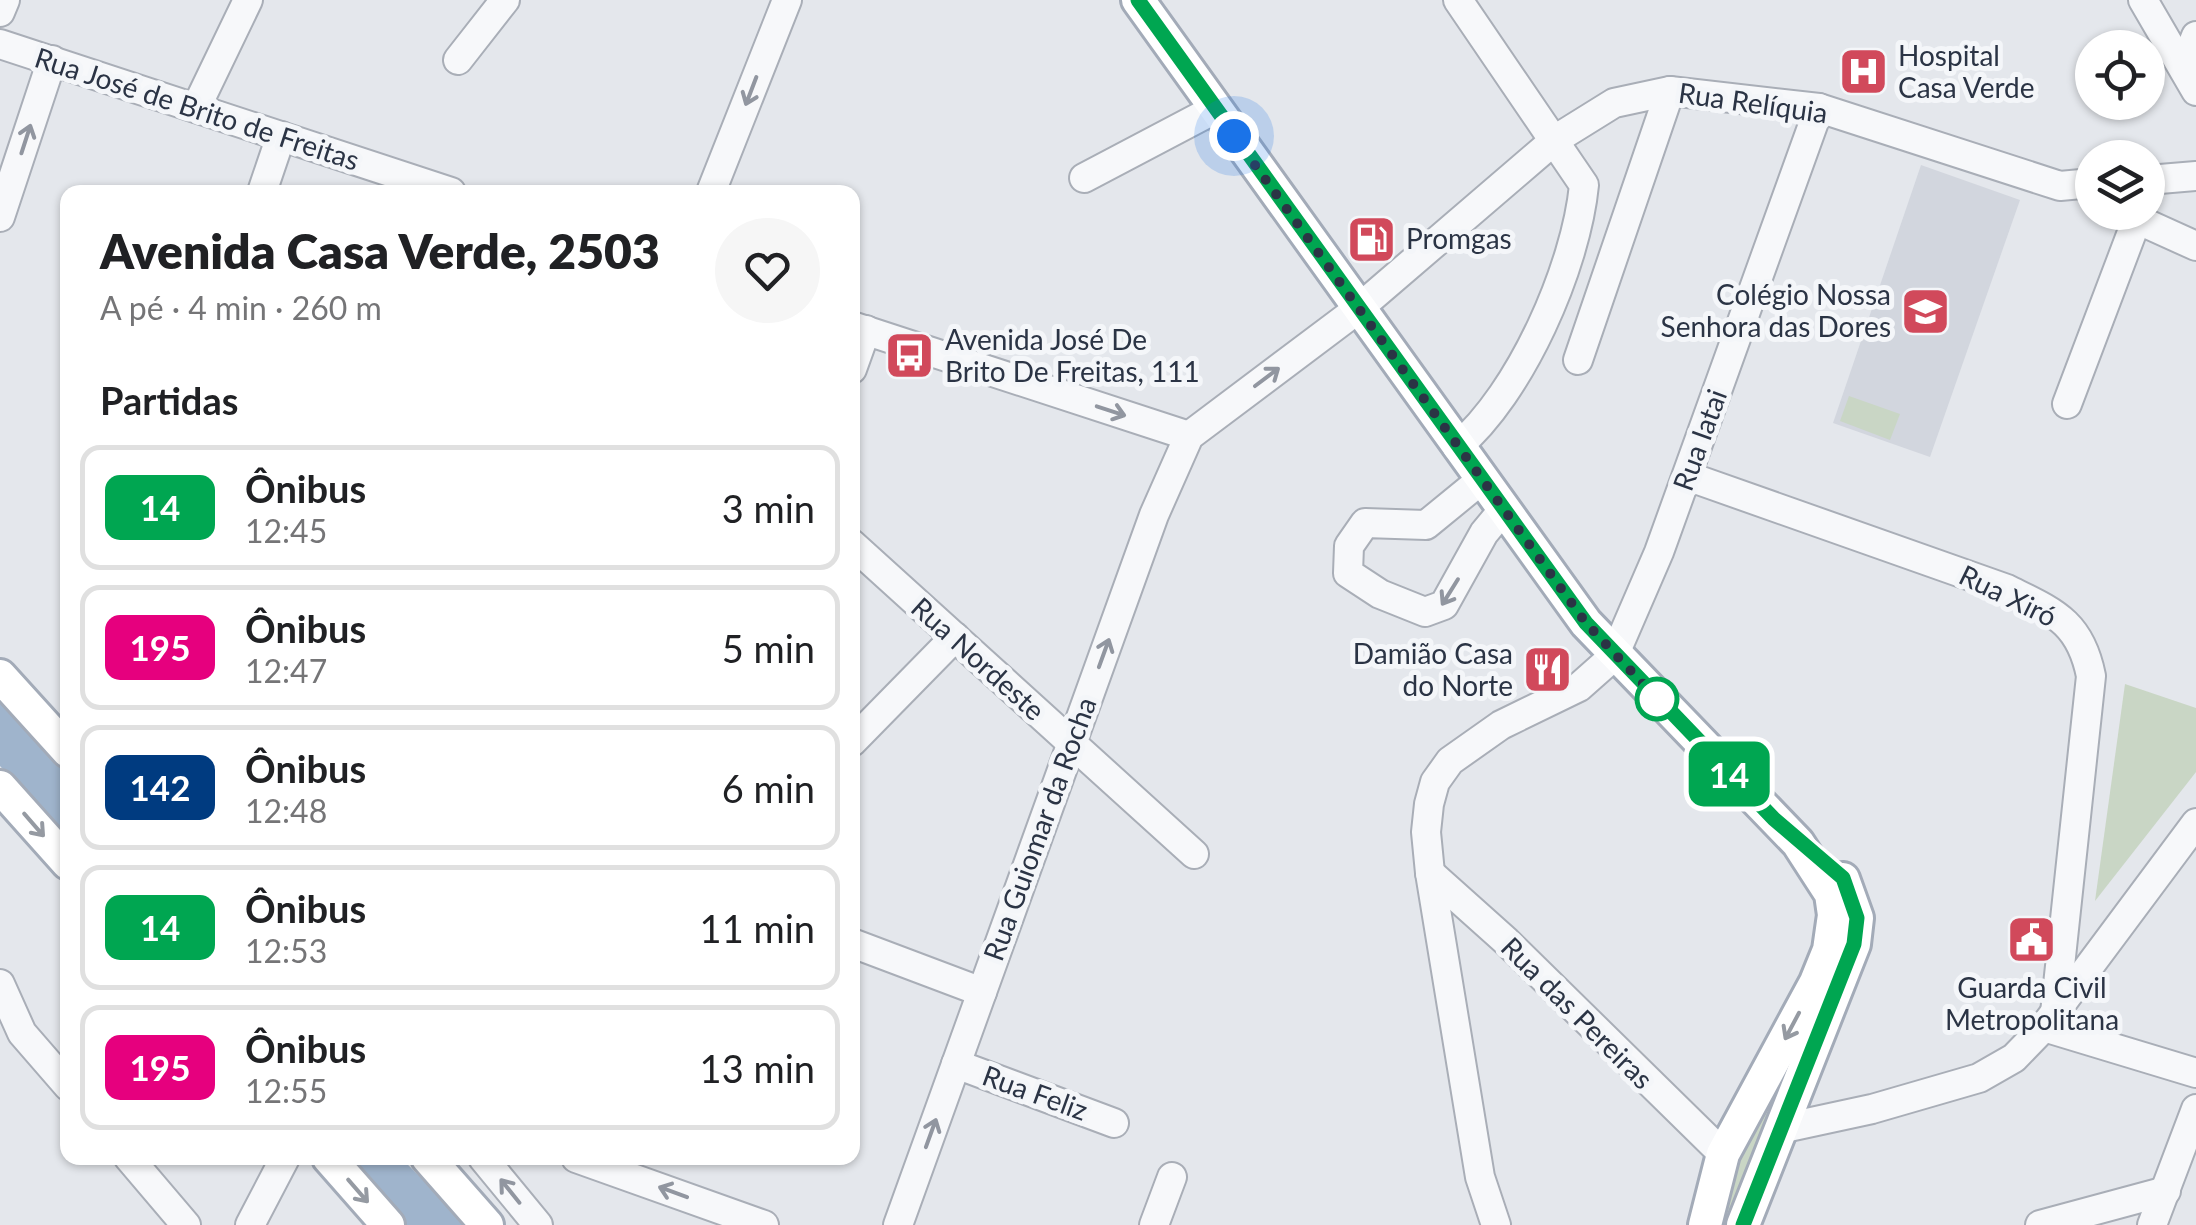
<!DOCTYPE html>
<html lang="pt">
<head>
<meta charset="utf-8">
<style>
  body { margin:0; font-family:Lato,sans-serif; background:#f6f6f6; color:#202124; height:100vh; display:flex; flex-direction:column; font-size:38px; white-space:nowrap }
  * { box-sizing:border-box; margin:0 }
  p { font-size:32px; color:#757577 }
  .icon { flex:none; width:55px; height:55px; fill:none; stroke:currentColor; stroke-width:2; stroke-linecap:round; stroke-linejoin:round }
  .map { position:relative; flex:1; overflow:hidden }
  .drawer { position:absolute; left:60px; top:185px; width:800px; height:980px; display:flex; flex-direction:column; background:#fff; border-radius:20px; box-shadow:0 2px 8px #0004 }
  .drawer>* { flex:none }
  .badge { padding:0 20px; border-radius:15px; font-size:35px; line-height:65px }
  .controls { position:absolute; left:2075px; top:30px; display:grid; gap:20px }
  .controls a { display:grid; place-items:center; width:90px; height:90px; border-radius:50%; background:#fff; box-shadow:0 2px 8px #0004; font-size:50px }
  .you { position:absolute; width:50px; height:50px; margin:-25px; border:8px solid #fff; border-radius:50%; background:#1a73e8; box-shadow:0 0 0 15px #1a73e833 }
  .map>.badge { position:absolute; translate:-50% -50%; box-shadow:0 0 0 5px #fff }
  h2 { padding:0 40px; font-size:38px; line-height:90px }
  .round { display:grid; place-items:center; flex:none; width:105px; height:105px; border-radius:52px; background:#f6f6f6 }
  .summary { display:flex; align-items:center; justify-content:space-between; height:170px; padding:0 40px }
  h1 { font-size:48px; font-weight:800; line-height:75px }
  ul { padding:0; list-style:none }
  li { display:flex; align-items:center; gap:30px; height:125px; margin:0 20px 15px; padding:0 20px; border:5px solid #e0e0e0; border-radius:20px }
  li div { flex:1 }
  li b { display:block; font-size:38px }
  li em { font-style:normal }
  li .badge { min-width:110px; font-weight:700; text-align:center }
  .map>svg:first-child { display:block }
</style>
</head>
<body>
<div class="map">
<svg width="2196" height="1225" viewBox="0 0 2196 1225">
  <rect width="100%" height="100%" fill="#e4e7ec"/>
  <polygon fill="#d2d6de" points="1921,165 2020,200 1930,457 1833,423"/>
  <g fill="#c9d6c5">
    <polygon points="1849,396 1900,414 1890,440 1840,421"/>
    <polygon points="2125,684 2196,708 2196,772 2095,901"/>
    <polygon points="1800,1043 1723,1225 1718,1225 1722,1181"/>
  </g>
  <g fill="#9fb4cc">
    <polygon points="0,698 67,769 67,839 0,766"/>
    <polygon points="346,1158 401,1158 469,1225 405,1225"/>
  </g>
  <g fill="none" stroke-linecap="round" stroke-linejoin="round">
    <defs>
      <g id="minor">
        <polyline points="2143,0 2196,91"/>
        <polyline points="0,12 5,0"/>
        <polyline points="0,44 451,192"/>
        <polyline points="458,60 505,0"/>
        <polyline points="2184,66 2196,36"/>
        <polyline points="196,108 248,0"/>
        <polyline points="1084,178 1215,109"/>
        <polyline points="2148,180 2196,176"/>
        <polyline points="262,192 281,136"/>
        <polyline points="711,192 787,0"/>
        <polyline points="2123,213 2196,246"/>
        <polyline points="0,217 52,60"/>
        <polyline points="852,326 1189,436"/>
        <polyline points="1578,360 1670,91"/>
        <polyline points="852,369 866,330"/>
        <polyline points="2067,404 2137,219"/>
        <path d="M1457 447C1521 393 1576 267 1584 185L1458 0"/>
        <path d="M1687 476 2007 589C2053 612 2080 621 2091 676L2055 1013"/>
        <polyline points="1481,480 1426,525 1365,523 1349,546 1348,573 1380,594 1425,612 1444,605 1484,533 1503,510"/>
        <polyline points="852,544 1194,854"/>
        <polyline points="852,742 955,637"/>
        <polyline points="1430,873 1506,941 1723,1154"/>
        <polyline points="852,943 982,992"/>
        <polyline points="0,984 22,1033 68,1086"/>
        <polyline points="2044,1027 2196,1073"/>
        <polyline points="956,1064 1114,1123"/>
        <polyline points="1784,1128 1872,1109 1979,1078 2014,1058 2044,1027 2196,823"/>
        <polyline points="129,1158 186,1225"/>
        <polyline points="483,1158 538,1225"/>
        <polyline points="576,1158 764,1225"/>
        <polyline points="250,1225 285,1158"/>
        <polyline points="898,1225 1154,515 1189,436 1358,309 1556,139 1614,103 1670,91 1819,108 2060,186 2092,183"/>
        <polyline points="1154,1225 1172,1177"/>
        <polyline points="1496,1225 1480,1177 1430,873 1426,832 1429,804 1435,782 1450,761 1501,725 1579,687 1614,656 1659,552 1819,108"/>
        <polyline points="2040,1225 2166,1191"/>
        <polyline points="2152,1225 2196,1109"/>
      </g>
      <g id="major">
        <polyline points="1138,0 1586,623 1798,843 1831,894 1834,915 1829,950 1816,982 1723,1154 1705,1225"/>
        <polyline points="0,676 68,751"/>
        <polyline points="0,787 68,863"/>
        <polyline points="329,1158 388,1225"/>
        <polyline points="428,1158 487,1225"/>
        <polyline points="1743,1225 1854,944 1857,918 1843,879"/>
      </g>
    </defs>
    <use href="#minor" stroke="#a9aeb7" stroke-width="32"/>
    <use href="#major" stroke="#a3abb8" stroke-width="38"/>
    <use href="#minor" stroke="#f7f8fa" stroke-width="28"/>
    <use href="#major" stroke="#fff" stroke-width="32"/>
  </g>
  <defs><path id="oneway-shaft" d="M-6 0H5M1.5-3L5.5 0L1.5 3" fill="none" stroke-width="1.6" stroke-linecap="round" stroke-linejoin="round" transform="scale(2.5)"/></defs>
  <g stroke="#9196a0">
    <use href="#oneway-shaft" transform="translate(751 91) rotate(111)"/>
    <use href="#oneway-shaft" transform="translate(26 139) rotate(-72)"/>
    <use href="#oneway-shaft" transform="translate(1267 377) rotate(-37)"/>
    <use href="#oneway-shaft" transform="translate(1111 411) rotate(18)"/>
    <use href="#oneway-shaft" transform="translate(1450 592) rotate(122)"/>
    <use href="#oneway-shaft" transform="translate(1104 653) rotate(-70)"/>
    <use href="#oneway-shaft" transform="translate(931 1133) rotate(-70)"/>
    <use href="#oneway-shaft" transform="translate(510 1191) rotate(-129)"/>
    <use href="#oneway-shaft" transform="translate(673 1192) rotate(-160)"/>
  </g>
  <g stroke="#959aa2">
    <use href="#oneway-shaft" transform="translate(34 825) rotate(49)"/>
    <use href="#oneway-shaft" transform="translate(1792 1026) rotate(118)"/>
    <use href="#oneway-shaft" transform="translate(358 1191) rotate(49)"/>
  </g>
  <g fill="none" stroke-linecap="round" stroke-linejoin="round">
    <defs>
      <polyline id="line" points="1138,0 1586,623 1774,819 1843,878 1857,918 1854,944 1743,1225"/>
    </defs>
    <use href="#line" stroke="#fff" stroke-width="22"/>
    <use href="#line" stroke="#00a651" stroke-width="15"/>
    <polyline stroke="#2b3445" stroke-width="10" stroke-dasharray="0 18" points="1234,136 1586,623 1660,702 1657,699"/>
  </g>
  <defs>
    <symbol id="hospital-square" viewBox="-11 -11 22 22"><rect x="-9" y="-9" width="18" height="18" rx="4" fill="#d1495b" stroke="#f4f6f9"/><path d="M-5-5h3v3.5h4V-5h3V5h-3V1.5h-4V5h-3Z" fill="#fff"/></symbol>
    <symbol id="fuel-square" viewBox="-11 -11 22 22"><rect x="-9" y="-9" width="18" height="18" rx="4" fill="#d1495b" stroke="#f4f6f9"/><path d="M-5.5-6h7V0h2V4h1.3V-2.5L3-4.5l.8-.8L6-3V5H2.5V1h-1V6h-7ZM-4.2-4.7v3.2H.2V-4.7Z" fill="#fff"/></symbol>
    <symbol id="school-square" viewBox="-11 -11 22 22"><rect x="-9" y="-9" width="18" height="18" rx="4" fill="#d1495b" stroke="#f4f6f9"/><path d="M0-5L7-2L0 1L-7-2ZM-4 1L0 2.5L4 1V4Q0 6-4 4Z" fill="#fff"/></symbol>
    <symbol id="bus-square" viewBox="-11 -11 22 22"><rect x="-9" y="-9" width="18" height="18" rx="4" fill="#d1495b" stroke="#f4f6f9"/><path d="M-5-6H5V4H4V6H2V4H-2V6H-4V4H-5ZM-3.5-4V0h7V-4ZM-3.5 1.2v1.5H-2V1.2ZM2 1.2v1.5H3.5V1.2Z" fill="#fff"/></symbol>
    <symbol id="restaurant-square" viewBox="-11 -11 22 22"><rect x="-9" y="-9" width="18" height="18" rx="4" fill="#d1495b" stroke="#f4f6f9"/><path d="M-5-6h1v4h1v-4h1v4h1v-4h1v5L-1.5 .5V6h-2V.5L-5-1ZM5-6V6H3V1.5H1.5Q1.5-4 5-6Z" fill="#fff"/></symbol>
    <symbol id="civic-square" viewBox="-11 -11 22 22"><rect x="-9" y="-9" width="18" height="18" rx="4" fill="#d1495b" stroke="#f4f6f9"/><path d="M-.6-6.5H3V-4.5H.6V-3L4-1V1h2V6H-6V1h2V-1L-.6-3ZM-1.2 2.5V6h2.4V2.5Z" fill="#fff"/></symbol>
  </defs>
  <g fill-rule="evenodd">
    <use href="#hospital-square" x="1836" y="44" width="55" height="55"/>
    <use href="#fuel-square" x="1344" y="212" width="55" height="55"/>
    <use href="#school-square" x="1898" y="284" width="55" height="55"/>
    <use href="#bus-square" x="882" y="328" width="55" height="55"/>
    <use href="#restaurant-square" x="1520" y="642" width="55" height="55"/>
    <use href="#civic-square" x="2004" y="912" width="55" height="55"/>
  </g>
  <circle fill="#fff" stroke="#00a651" stroke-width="5" cx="1657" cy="699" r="20"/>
  <g text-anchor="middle" stroke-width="10" stroke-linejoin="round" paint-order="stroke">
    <g font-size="28" fill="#2b3445" stroke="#f4f6f9" text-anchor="start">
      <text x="1898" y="66">Hospital<tspan x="1898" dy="32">Casa Verde</tspan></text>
      <text x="1406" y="249">Promgas</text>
      <text x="1891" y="305" text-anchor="end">Colégio Nossa<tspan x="1891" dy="32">Senhora das Dores</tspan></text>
      <text x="945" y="350">Avenida José De<tspan x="945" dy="32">Brito De Freitas, 111</tspan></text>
      <text x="1513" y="664" text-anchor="end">Damião Casa<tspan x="1513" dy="32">do Norte</tspan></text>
      <text x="2032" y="998" text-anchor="middle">Guarda Civil<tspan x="2032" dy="32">Metropolitana</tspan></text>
    </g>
    <g font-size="28" fill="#2b3445" stroke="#f4f6f9">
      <text transform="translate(1753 103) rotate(8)" y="10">Rua Relíquia</text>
      <text transform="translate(197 109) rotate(18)" y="10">Rua José de Brito de Freitas</text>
      <text transform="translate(1700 440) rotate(-70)" y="10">Rua Iatai</text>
      <text transform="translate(2008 596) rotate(26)" y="10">Rua Xiró</text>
      <text transform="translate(978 659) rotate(42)" y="10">Rua Nordeste</text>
      <text transform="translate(1040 829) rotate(-70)" y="10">Rua Guiomar da Rocha</text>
      <text transform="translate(1577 1013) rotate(45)" y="10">Rua das Pereiras</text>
      <text transform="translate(1035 1093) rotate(20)" y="10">Rua Feliz</text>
    </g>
  </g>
</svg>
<div class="controls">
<a><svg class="icon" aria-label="locate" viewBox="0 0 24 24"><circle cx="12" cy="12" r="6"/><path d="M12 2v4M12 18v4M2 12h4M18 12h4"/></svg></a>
<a><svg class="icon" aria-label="layers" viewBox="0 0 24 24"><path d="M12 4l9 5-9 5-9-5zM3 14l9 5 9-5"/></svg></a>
</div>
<div class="you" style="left:1234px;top:136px"></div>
<b class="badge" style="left:1729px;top:774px;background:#00a651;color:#fff">14</b>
<section class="drawer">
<div class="summary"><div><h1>Avenida Casa Verde, 2503</h1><p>A pé · 4 min · 260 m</p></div><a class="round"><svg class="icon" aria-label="heart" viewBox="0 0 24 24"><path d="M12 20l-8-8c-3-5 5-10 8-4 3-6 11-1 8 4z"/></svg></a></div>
<h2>Partidas</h2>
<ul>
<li><span class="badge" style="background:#00a651;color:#fff">14</span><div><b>Ônibus</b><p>12:45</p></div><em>3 min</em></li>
<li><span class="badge" style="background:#e6007e;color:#fff">195</span><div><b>Ônibus</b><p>12:47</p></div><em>5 min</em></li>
<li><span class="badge" style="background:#003b80;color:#fff">142</span><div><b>Ônibus</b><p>12:48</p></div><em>6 min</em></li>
<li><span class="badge" style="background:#00a651;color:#fff">14</span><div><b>Ônibus</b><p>12:53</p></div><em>11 min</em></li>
<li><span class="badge" style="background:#e6007e;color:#fff">195</span><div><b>Ônibus</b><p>12:55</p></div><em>13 min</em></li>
</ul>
</section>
</div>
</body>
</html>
